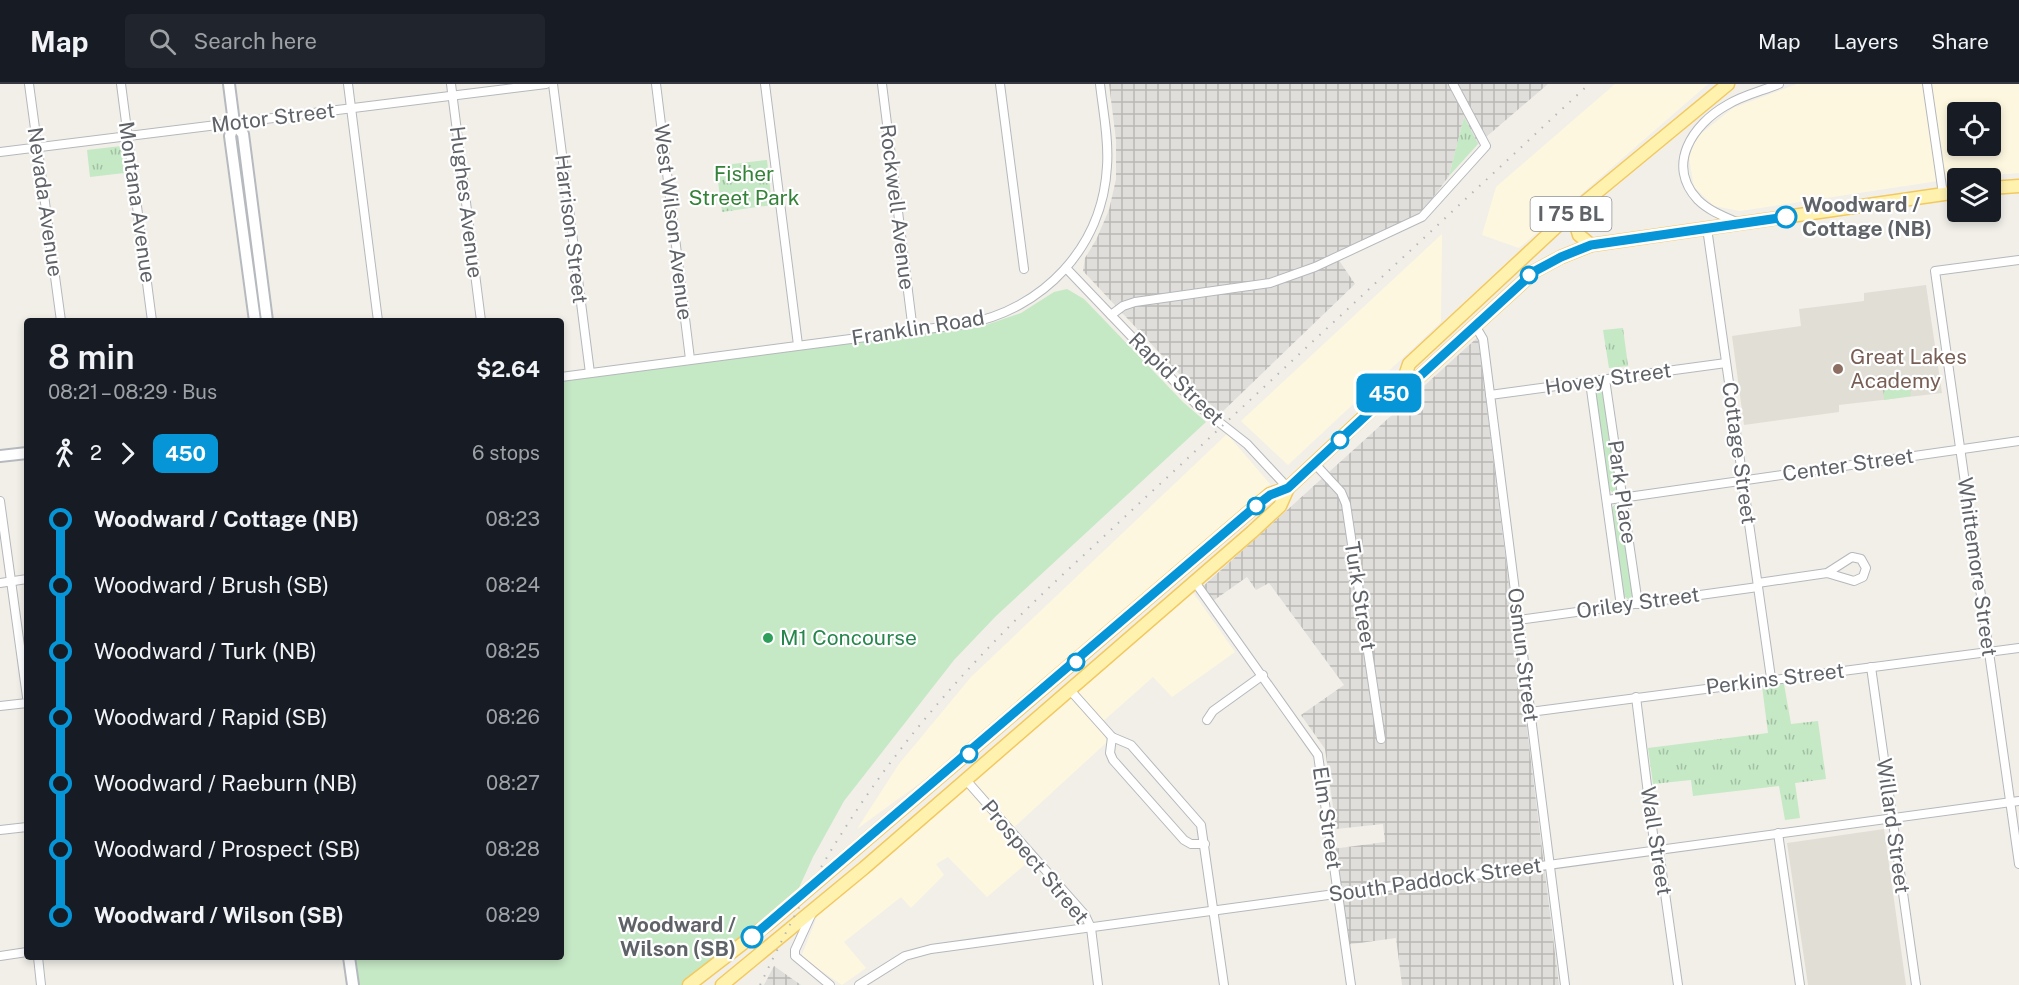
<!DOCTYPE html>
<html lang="en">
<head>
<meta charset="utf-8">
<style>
  body { margin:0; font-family:"Public Sans",sans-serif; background:#20242c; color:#f1f3f6; height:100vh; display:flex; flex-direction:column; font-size:22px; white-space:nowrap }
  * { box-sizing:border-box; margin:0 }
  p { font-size:20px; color:#9ea1a6 }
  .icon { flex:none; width:33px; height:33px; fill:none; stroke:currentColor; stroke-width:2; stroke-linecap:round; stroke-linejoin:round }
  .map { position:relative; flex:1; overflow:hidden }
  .drawer { position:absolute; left:24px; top:234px; width:540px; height:642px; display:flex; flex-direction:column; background:#171b24; border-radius:6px; box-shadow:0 3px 9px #0003 }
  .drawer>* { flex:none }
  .badge { padding:0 12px; border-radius:9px; font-size:21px; line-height:39px }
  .buttons { position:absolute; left:1947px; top:18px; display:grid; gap:12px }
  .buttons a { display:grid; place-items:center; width:54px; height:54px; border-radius:6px; background:#171b24; box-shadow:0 3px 9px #0003; font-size:30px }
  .map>.badge { position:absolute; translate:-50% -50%; box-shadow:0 0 0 3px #fff }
  .legs { display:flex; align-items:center; gap:9px; height:66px; padding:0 24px; font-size:20px }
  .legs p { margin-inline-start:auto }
  .summary { display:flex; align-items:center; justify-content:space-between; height:102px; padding:0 24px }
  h1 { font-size:33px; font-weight:600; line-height:45px }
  ul { padding:0 24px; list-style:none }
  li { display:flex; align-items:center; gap:21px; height:66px; font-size:22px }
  li i { display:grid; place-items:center; width:9px; height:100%; margin:0 8px; background:currentColor }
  li i::after { content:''; width:15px; height:15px; margin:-8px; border:4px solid; border-radius:50%; background:#171b24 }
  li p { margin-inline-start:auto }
  li:first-child i { background:linear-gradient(#0000 50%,currentColor 0) }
  li:last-child i { background:linear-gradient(currentColor 50%,#0000 0) }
  header { display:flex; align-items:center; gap:36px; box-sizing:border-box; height:84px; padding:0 30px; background:#171b24; border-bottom:2px solid #363941 }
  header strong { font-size:28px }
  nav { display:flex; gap:33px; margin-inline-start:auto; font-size:21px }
  .search { width:420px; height:54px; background:#20242c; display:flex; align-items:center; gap:15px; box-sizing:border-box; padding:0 21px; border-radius:6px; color:#9ea1a6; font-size:22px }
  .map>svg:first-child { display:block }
</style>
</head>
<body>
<header>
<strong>Map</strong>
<div class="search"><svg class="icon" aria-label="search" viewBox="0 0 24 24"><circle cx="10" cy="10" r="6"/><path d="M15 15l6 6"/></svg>Search here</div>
<nav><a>Map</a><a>Layers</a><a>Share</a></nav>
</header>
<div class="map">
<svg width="2019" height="901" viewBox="0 0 2019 901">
  <defs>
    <pattern id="industrial-grid" width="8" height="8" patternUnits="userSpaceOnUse" patternTransform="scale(1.5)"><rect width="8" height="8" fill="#e0deda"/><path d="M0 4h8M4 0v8" fill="none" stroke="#b9b8b5"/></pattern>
    <pattern id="park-tufts" width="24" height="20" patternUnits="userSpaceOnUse" patternTransform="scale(1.5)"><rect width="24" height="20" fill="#c5e8c5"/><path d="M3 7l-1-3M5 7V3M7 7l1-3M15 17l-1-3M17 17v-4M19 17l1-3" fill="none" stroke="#a3c0a4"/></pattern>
  </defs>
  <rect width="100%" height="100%" fill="#f1efe8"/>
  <g fill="#fef7e0" fill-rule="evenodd">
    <polygon points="1615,0 1708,0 1519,164 1482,151 1496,103"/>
    <path d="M1797 0H2019V89L1958 94 1740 127 1714 122 1694 103 1689 73 1697 53 1733 24ZM1958 28H1990V62H1958Z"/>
    <polygon points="1442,150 1441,238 1288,381 1241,337"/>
    <polygon points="1227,350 1270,400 942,683 857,745 899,680 971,593"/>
    <polygon points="1192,507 1235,568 1172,613 1153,593 1100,640 1107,658 1011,746 1034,773 987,813 948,773 936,780 944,791 911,824 901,813 844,858 866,884 842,901 801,873 819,828"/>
  </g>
  <g fill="url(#industrial-grid)">
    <polygon points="1109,0 1548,0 1478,60 1464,33 1449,92 1426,123 1415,132 1334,169 1355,200 1221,329 1199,311 1083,187 1085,174 1096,156 1109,126 1116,95 1116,56"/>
    <polygon points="1478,253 1559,901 1402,901 1396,854 1345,861 1332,765 1385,758 1383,740 1336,745 1325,665 1301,631 1344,601 1269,499 1256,506 1247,493 1210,519 1200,505"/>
    <polygon points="774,882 801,901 764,901"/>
  </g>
  <g fill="#e1ded6">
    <polygon points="1926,201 1942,309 1839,321 1839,328 1744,341 1732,252 1801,242 1799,225 1864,217 1864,209"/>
    <polygon points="1884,745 1906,901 1808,901 1787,759"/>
  </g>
  <g fill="#c5e8c5">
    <polygon points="234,49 238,49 264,237 260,237"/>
    <polygon points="1067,205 1084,215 1183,318 1206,338 996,532 954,576 844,717 813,773 798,806 683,901 359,901 355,873 561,873 561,297 980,243 1021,229 1054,208"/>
    <polygon points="1598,302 1603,305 1618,403 1614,409 1608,405 1594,306"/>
    <polygon points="1616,420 1621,424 1633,511 1629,516 1624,512 1611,424"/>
  </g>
  <g fill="url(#park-tufts)">
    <polygon points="1464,33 1478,60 1449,92"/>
    <polygon points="121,62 124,89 90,93 87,66"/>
    <polygon points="767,76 772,121 722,128 716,82"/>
    <polygon points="1623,244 1628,282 1609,284 1603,246"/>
    <polygon points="1909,298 1911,312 1884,316 1883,301"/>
    <polygon points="1784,600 1791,640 1818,637 1826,695 1795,699 1800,734 1785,736 1779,702 1693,712 1691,696 1653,700 1648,664 1768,649 1762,602"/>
  </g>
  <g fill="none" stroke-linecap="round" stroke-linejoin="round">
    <defs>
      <g id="street">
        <polyline points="29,0 61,237"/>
        <polyline points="121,0 152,237"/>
        <polyline points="348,0 378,237"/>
        <polyline points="451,0 481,237"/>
        <polyline points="553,0 590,289"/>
        <polyline points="656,0 690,275"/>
        <polyline points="765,0 798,261"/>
        <polyline points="882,0 913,247"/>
        <polyline points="1000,0 1024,185"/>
        <polyline points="1927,0 1943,110"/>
        <polyline points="0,68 546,0"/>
        <path d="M1739 139C1725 133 1709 127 1698 116 1665 81 1693 40 1727 21 1743 11 1762 7 1779 0"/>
        <polyline points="1707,144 1771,594"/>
        <polyline points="2019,176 1935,187 2019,780"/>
        <polyline points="1066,184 1196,320 1247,360 1288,404"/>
        <polyline points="1111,231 1123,222 1135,218 1270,199 1315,183 1422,133 1486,62 1453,0"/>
        <polyline points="1476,243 1483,255 1565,901"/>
        <path d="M561 293 965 240C1043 226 1103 163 1107 82 1109 55 1103 27 1100 0"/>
        <polyline points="1605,295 1638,520"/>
        <polyline points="1590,298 1621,522"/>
        <polyline points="1490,311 1726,279"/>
        <polyline points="1315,380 1341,408 1346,420 1381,655"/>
        <polyline points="1607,416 2019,357"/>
        <polyline points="0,417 27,613"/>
        <polyline points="1195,498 1318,671 1351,901"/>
        <polyline points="0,499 27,495"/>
        <polyline points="1758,499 1827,489 1854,497 1863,493 1866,484 1861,475 1852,473 1827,489"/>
        <polyline points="1519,536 1758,503"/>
        <polyline points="1871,583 1916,901"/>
        <polyline points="1070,606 1112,653 1131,661 1201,741 1224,901"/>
        <polyline points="1636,613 1654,758 1660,774 1678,901"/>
        <polyline points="0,622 27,619"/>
        <polyline points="1530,628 2019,564"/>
        <polyline points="1207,636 1213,627 1263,591"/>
        <polyline points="1112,653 1110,669 1113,676 1184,756 1191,760 1205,760"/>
        <polyline points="966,696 1085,831 1091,844 1098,901"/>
        <polyline points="0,746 27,743"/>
        <polyline points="1778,749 1800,901"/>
        <polyline points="812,829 795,866 795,872 830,901"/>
        <polyline points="0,872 27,868"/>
        <polyline points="38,873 41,901"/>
        <polyline points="859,901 905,872 931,865 2019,717"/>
      </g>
      <g id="secondary">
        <polyline points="229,0 234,39 243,50 267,237"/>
        <polyline points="234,39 230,52 255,237"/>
        <polyline points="0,372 27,369"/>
        <polyline points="349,873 353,901"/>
      </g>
      <g id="primary">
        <polyline points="1990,104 2019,102"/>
        <polyline points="1591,161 1579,151 1576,141 1597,118"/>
        <polyline points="1404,295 1419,293 1535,187 1561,173 1591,161 1958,108"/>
        <polyline points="689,901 768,840 1257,421 1270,410 1288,404 1404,295 1409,280 1568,132 1728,0"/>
        <polyline points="722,901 864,784 1252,448 1280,422 1288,404"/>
      </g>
    </defs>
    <use href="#street" stroke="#b5b8bc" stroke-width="10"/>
    <use href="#secondary" stroke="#b6babf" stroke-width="14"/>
    <use href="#primary" stroke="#f2c960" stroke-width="15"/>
    <use href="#street" stroke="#fff" stroke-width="8"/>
    <use href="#secondary" stroke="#fff" stroke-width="10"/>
    <use href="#primary" stroke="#fff2af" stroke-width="12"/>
    <path stroke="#b6b7b8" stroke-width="2" stroke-dasharray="1.5 8" stroke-linecap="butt" d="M760 901C785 850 810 799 840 752 900 656 974 574 1056 497L1589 0"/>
  </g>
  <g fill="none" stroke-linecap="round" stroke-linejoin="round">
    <defs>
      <polyline id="line-1" points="752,853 1257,421 1270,411 1288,404 1404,296 1419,293 1535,187 1561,173 1591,161 1786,133"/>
    </defs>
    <use href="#line-1" stroke="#fff" stroke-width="14"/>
    <use href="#line-1" stroke="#0696d7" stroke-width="9"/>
  </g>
  <g fill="#fff" stroke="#0696d7" stroke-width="3">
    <circle cx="1786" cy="133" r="10"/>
    <circle cx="1529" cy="191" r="8"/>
    <circle cx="1340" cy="356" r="8"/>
    <circle cx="1256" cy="422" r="8"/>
    <circle cx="1076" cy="578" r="8"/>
    <circle cx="969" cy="670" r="8"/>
    <circle cx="752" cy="853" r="10"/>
  </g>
  <circle fill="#8d6e63" stroke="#fff" stroke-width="2" cx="1838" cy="285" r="6"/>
  <circle fill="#2e9e5b" stroke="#fff" stroke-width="2" cx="768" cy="554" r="6"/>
  <g text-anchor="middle" stroke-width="4.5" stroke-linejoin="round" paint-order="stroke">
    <rect fill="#fff" stroke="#8f9295" stroke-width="1.5" x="1530.5" y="113" width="81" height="34" rx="4.5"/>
    <g font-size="20" font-weight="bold" fill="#5f6368">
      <text x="1571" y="137">I 75 BL</text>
    </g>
    <g font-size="21" fill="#5f6368" stroke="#fff">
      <text transform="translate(273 34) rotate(-7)" y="7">Motor Street</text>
      <text transform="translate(45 118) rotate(82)" y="7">Nevada Avenue</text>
      <text transform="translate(137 118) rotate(82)" y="7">Montana Avenue</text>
      <text transform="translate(466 118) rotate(83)" y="7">Hughes Avenue</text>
      <text transform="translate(897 123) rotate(83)" y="7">Rockwell Avenue</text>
      <text transform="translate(673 138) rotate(83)" y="7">West Wilson Avenue</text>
      <text transform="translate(571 145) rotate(83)" y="7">Harrison Street</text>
      <text transform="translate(918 244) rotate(-9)" y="7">Franklin Road</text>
      <text transform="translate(1176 295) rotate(44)" y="7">Rapid Street</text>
      <text transform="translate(1608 295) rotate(-8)" y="7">Hovey Street</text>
      <text transform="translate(1739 369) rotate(82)" y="7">Cottage Street</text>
      <text transform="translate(1848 381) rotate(-8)" y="7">Center Street</text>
      <text transform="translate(1622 408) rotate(82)" y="7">Park Place</text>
      <text transform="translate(1977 483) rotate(82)" y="7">Whittemore Street</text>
      <text transform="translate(1360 512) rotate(81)" y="7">Turk Street</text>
      <text transform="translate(1638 519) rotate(-8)" y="7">Oriley Street</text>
      <text transform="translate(1523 571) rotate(83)" y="7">Osmun Street</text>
      <text transform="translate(1775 595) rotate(-7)" y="7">Perkins Street</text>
      <text transform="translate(1327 734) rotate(82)" y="7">Elm Street</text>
      <text transform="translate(1893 742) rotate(82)" y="7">Willard Street</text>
      <text transform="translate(1656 757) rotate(81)" y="7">Wall Street</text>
      <text transform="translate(1035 778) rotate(50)" y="7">Prospect Street</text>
      <text transform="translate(1435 796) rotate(-8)" y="7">South Paddock Street</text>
    </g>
    <g font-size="21" fill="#348238" stroke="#fff">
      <text x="744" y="97">Fisher<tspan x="744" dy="24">Street Park</tspan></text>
    </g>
    <g font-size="21" font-weight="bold" fill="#5f6368" stroke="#fff" text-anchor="start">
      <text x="1802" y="128">Woodward /<tspan x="1802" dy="24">Cottage (NB)</tspan></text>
      <text x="736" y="848" text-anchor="end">Woodward /<tspan x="736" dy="24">Wilson (SB)</tspan></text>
    </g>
    <g font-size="21" fill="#785e54" stroke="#fff" text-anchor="start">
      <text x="1850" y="280">Great Lakes<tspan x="1850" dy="24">Academy</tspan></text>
    </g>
    <g font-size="21" fill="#27864d" stroke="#fff" text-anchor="start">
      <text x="780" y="561">M1 Concourse</text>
    </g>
  </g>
</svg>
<div class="buttons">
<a><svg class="icon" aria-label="locate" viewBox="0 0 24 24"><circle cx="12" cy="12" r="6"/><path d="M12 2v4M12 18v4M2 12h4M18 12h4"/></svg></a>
<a><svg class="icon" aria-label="layers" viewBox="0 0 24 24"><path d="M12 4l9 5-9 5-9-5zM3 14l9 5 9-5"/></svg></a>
</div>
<b class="badge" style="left:1389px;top:309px;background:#0696d7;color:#fff">450</b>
<section class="drawer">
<div class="summary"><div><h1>8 min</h1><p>08:21 – 08:29 · Bus</p></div><b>$2.64</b></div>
<div class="legs"><svg class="icon" aria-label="walk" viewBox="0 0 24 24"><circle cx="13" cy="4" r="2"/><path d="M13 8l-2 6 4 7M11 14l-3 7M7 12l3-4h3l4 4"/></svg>2<svg class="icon" aria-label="forward" viewBox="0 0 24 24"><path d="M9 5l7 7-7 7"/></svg><b class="badge" style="background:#0696d7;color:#fff">450</b><p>6 stops</p></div>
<ul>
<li><i style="color:#0696d7"></i><b>Woodward / Cottage (NB)</b><p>08:23</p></li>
<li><i style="color:#0696d7"></i><span>Woodward / Brush (SB)</span><p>08:24</p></li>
<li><i style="color:#0696d7"></i><span>Woodward / Turk (NB)</span><p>08:25</p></li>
<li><i style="color:#0696d7"></i><span>Woodward / Rapid (SB)</span><p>08:26</p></li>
<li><i style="color:#0696d7"></i><span>Woodward / Raeburn (NB)</span><p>08:27</p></li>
<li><i style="color:#0696d7"></i><span>Woodward / Prospect (SB)</span><p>08:28</p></li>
<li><i style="color:#0696d7"></i><b>Woodward / Wilson (SB)</b><p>08:29</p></li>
</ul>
</section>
</div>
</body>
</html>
